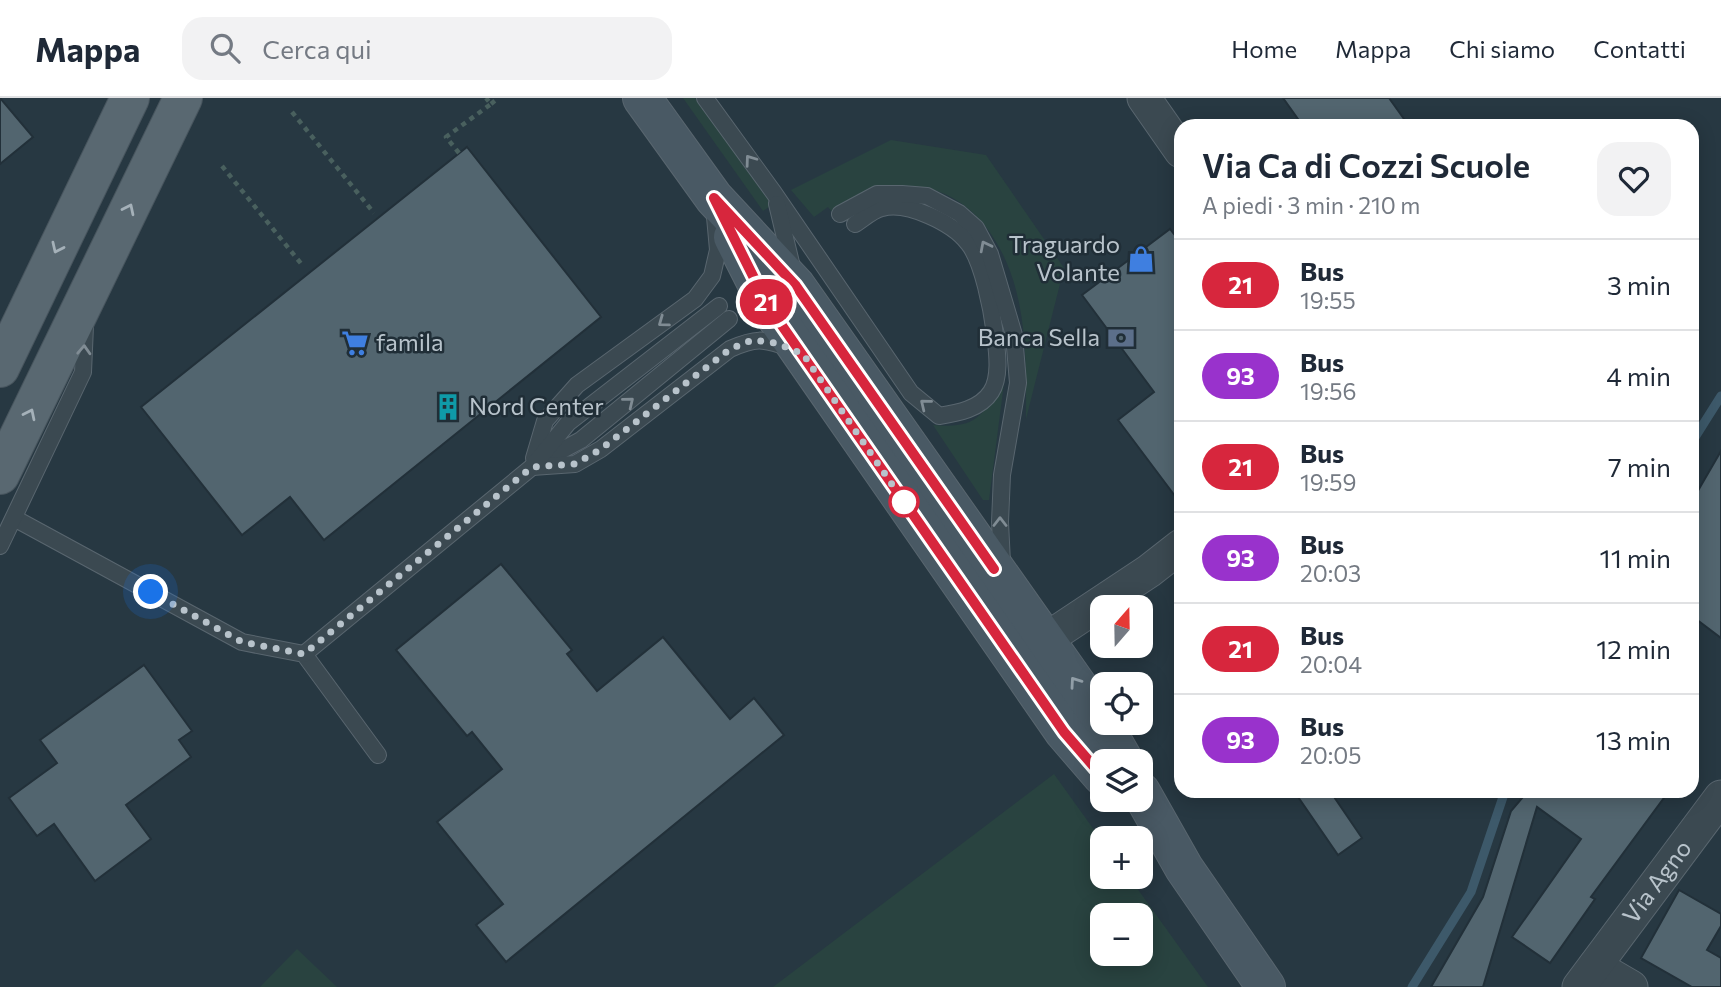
<!DOCTYPE html>
<html lang="it">
<head>
<meta charset="utf-8">
<style>
  body { margin:0; font-family:Commissioner,sans-serif; background:#f2f2f3; color:#1f2937; height:100vh; display:flex; flex-direction:column; font-size:26px; white-space:nowrap }
  * { box-sizing:border-box; margin:0 }
  p { font-size:23px; color:#747a83 }
  .icon { flex:none; width:38px; height:38px; fill:none; stroke:currentColor; stroke-width:2; stroke-linecap:round; stroke-linejoin:round }
  .map { position:relative; flex:1; overflow:hidden }
  .details { position:absolute; left:1174px; top:21px; width:525px; height:679px; display:flex; flex-direction:column; background:#fff; border-radius:21px; box-shadow:0 4px 18px #0003 }
  .details>* { flex:none }
  .badge { padding:0 14px; border-radius:23px; font-size:24px; line-height:46px }
  .needle { width:46px; rotate:20deg }
  .buttons { position:absolute; left:1090px; top:497px; display:grid; gap:14px }
  .buttons a { display:grid; place-items:center; width:63px; height:63px; border-radius:14px; background:#fff; box-shadow:0 4px 18px #0003; font-size:35px }
  .you { position:absolute; width:35px; height:35px; margin:-18px; border:5px solid #fff; border-radius:50%; background:#1a73e8; box-shadow:0 0 0 10px #1a73e833 }
  .map>.badge { position:absolute; translate:-50% -50%; box-shadow:0 0 0 4px #fff }
  .round { display:grid; place-items:center; flex:none; width:74px; height:74px; border-radius:21px; background:#f2f2f3 }
  .head { display:flex; align-items:center; justify-content:space-between; height:119px; padding:0 28px }
  h1 { font-size:33px; font-weight:600; line-height:52px }
  ul { padding:0; list-style:none }
  li { display:flex; align-items:center; gap:21px; height:91px; padding:0 28px; border-top:2px solid #e0e1e3 }
  li div { flex:1 }
  li b { display:block; font-size:26px }
  li em { font-style:normal }
  li .badge { min-width:77px; font-weight:700; text-align:center }
  header { display:flex; align-items:center; gap:42px; box-sizing:border-box; height:98px; padding:0 35px; background:#fff; border-bottom:2px solid #e0e1e3 }
  header strong { font-size:33px }
  nav { display:flex; gap:38px; margin-inline-start:auto; font-size:24px }
  .search { width:490px; height:63px; background:#f2f2f3; display:flex; align-items:center; gap:18px; box-sizing:border-box; padding:0 24px; border-radius:21px; color:#747a83; font-size:26px }
  .map>svg:first-child { display:block }
</style>
</head>
<body>
<header>
<strong>Mappa</strong>
<div class="search"><svg class="icon" aria-label="search" viewBox="0 0 24 24"><circle cx="10" cy="10" r="6"/><path d="M15 15l6 6"/></svg>Cerca qui</div>
<nav><a>Home</a><a>Mappa</a><a>Chi siamo</a><a>Contatti</a></nav>
</header>
<div class="map">
<svg width="1721" height="889" viewBox="0 0 1721 889">
  <rect width="100%" height="100%" fill="#273842"/>
  <g fill="#294340" fill-rule="evenodd">
    <polygon points="683,0 695,0 772,107 763,113"/>
    <path d="M891 42 986 57 1064 170 1026 321C1026 278 1027 233 1016 192 1001 135 962 84 898 88 883 89 848 109 833 115L828 109 814 119 791 92Z"/>
    <path d="M1004 285 989 402H983L933 327C977 331 981 318 1004 285Z"/>
    <path d="M1054 676 1102 743V779H1129L1208 889H773ZM1102 817H1141V856H1102Z"/>
    <polygon points="297,851 337,889 260,889"/>
  </g>
  <g fill="none" stroke-linecap="round" stroke-linejoin="round">
    <g stroke="#3d596a" stroke-width="9">
      <polyline points="1692,344 1721,298"/>
      <polyline points="1412,889 1471,794 1505,693"/>
    </g>
  </g>
  <g fill="#52656f" stroke="#223039" stroke-width="2">
    <polygon points="0,0 33,39 0,66"/>
    <polygon points="1283,0 1389,0 1409,28 1303,28"/>
    <polygon points="467,49 601,219 324,442 290,399 242,437 141,309"/>
    <polygon points="1170,131 1181,145 1181,406 1118,322 1154,294 1082,197"/>
    <polygon points="1721,353 1721,540 1692,518 1692,403"/>
    <polygon points="501,466 572,552 567,556 597,593 663,539 730,621 754,600 784,637 506,864 476,827 503,806 437,724 502,671 472,634 467,638 396,552"/>
    <polygon points="144,567 192,633 179,642 191,659 126,707 151,741 95,783 54,726 37,738 9,700 57,665 40,642"/>
    <polygon points="1294,693 1330,693 1362,740 1338,757"/>
    <polygon points="1515,693 1669,693 1591,799 1595,801 1550,865 1512,839 1581,741 1537,709 1483,889 1431,889 1483,799 1511,713 1523,699"/>
    <polygon points="1679,792 1721,816 1721,828 1707,852 1721,860 1721,889 1692,889 1641,860"/>
  </g>
  <g fill="none" stroke-linecap="round" stroke-linejoin="round">
    <defs>
      <g id="lane">
        <path d="M705 0 774 95 911 295 939 318C958 315 980 311 991 294 1001 279 997 253 995 236 992 213 983 163 968 145 953 125 907 103 882 110 873 112 863 121 855 126"/>
        <polyline points="777,106 792,169"/>
        <polyline points="840,116 877,96 902,96 927,98 959,115 976,130 990,156 1014,237 1018,285 1002,377 1000,424 1002,465"/>
        <polyline points="534,360 545,323 577,287 695,201 712,178 718,152 714,108"/>
        <polyline points="540,364 581,342 729,221"/>
        <path d="M532 369 575 366 601 351 730 251C755 240 763 240 789 250"/>
        <polyline points="14,420 242,544 304,556 378,657"/>
        <polyline points="0,448 83,274 85,228"/>
        <polyline points="304,556 532,369 568,325 719,208"/>
      </g>
      <g id="street">
        <polyline points="1144,0 1181,53"/>
        <polyline points="1045,542 1149,473 1181,448"/>
        <polyline points="1595,868 1631,889"/>
        <path id="s1" d="M1579 889 1721 699"/>
      </g>
      <g id="secondary">
        <polyline points="642,0 714,100 796,188 1094,611 1124,663"/>
        <polyline points="733,139 767,206 1064,634 1102,678"/>
        <polyline points="1141,694 1184,770 1266,889"/>
      </g>
      <g id="primary">
        <polyline points="0,270 130,0"/>
        <polyline points="0,377 183,0"/>
      </g>
    </defs>
    <use href="#lane" stroke="#59666f" stroke-width="18"/>
    <use href="#street" stroke="#59666f" stroke-width="35"/>
    <use href="#secondary" stroke="#59666f" stroke-width="40"/>
    <use href="#primary" stroke="#48555e" stroke-width="40"/>
    <g stroke="#49605e" stroke-width="4.5" stroke-dasharray="5 5" stroke-linecap="butt">
      <polyline points="491,6 498,0"/>
      <polyline points="292,14 374,115"/>
      <polyline points="459,55 446,39 491,6 486,0"/>
      <polyline points="222,68 303,168"/>
    </g>
    <use href="#lane" stroke="#3b4951" stroke-width="16"/>
    <use href="#street" stroke="#3b4951" stroke-width="33"/>
    <use href="#secondary" stroke="#495964" stroke-width="38"/>
    <use href="#primary" stroke="#596871" stroke-width="38"/>
  </g>
  <defs><path id="oneway-chevron" d="M-2-3.5L2.5 0L-2 3.5" fill="none" stroke-width="1.6" stroke-linecap="round" stroke-linejoin="round" transform="scale(1.75)"/></defs>
  <g stroke="#808c94">
    <use href="#oneway-chevron" transform="translate(750 62) rotate(-126)"/>
    <use href="#oneway-chevron" transform="translate(985 148) rotate(-117)"/>
    <use href="#oneway-chevron" transform="translate(663 224) rotate(144)"/>
    <use href="#oneway-chevron" transform="translate(84 252) rotate(-87)"/>
    <use href="#oneway-chevron" transform="translate(629 304) rotate(-39)"/>
    <use href="#oneway-chevron" transform="translate(925 306) rotate(-141)"/>
    <use href="#oneway-chevron" transform="translate(1000 424) rotate(-90)"/>
  </g>
  <g stroke="#a5b1b9">
    <use href="#oneway-chevron" transform="translate(129 111) rotate(-64)"/>
    <use href="#oneway-chevron" transform="translate(57 150) rotate(115)"/>
    <use href="#oneway-chevron" transform="translate(30 316) rotate(-64)"/>
  </g>
  <use stroke="#919ea7" href="#oneway-chevron" transform="translate(1075 584) rotate(-125)"/>
  <g fill="none" stroke-linecap="round" stroke-linejoin="round">
    <defs>
      <polyline id="line" points="994,471 796,188 714,100 767,206 1064,634 1102,678"/>
    </defs>
    <use href="#line" stroke="#fff" stroke-width="16"/>
    <use href="#line" stroke="#d7263d" stroke-width="10"/>
    <polyline stroke="#b8c3cb" stroke-width="7" stroke-dasharray="0 12.6" points="151,494 242,544 304,556 532,369 575,366 601,351 730,251 752,242 776,245 803,256 904,404"/>
  </g>
  <defs>
    <symbol id="shop-bare" viewBox="-9 -9 18 18"><path d="M-5-2.5h2.3a2.7 3.5 0 0 1 5.4 0H5L5.5 6h-11ZM-1.5-2.5h3a1.5 2.3 0 0 0-3 0Z" fill="#3f7fe0" stroke="#202e37" stroke-width="2.5" paint-order="stroke"/></symbol>
    <symbol id="bank-bare" viewBox="-9 -9 18 18"><path d="M-6-4H6V4H-6ZM0-2.3a2.3 2.3 0 1 0 0 4.6a2.3 2.3 0 1 0 0-4.6Z" fill="#5c6f8a" stroke="#202e37" stroke-width="2.5" paint-order="stroke"/></symbol>
    <symbol id="supermarket-bare" viewBox="-9 -9 18 18"><path d="M-6-5.5h2.5l.6 2H6L4.5 2H-2.5L-4.4-4H-6ZM-1.5 3.2a1.3 1.3 0 1 0 .1 0ZM3 3.2a1.3 1.3 0 1 0 .1 0Z" fill="#3f7fe0" stroke="#202e37" stroke-width="2.5" paint-order="stroke"/></symbol>
    <symbol id="building-bare" viewBox="-9 -9 18 18"><path d="M-4-6H4V6H1V3H-1V6H-4ZM-2.5-4.3h1.7v1.8h-1.7ZM.8-4.3h1.7v1.8H.8ZM-2.5-1h1.7V.8h-1.7ZM.8-1h1.7V.8H.8Z" fill="#0f9aa8" stroke="#202e37" stroke-width="2.5" paint-order="stroke"/></symbol>
  </defs>
  <g fill-rule="evenodd">
    <use href="#shop-bare" x="1122" y="142" width="38" height="38"/>
    <use href="#bank-bare" x="1102" y="221" width="38" height="38"/>
    <use href="#supermarket-bare" x="336" y="226" width="38" height="38"/>
    <use href="#building-bare" x="429" y="290" width="38" height="38"/>
  </g>
  <circle fill="#fff" stroke="#d7263d" stroke-width="3.5" cx="904" cy="404" r="14"/>
  <g text-anchor="middle" stroke-width="5" stroke-linejoin="round" paint-order="stroke">
    <g font-size="24" fill="#b8c3cb" stroke="#202e37" text-anchor="end">
      <text x="1120" y="155">Traguardo<tspan x="1120" dy="28">Volante</tspan></text>
      <text x="1100" y="248">Banca Sella</text>
      <text x="376" y="253" text-anchor="start">famila</text>
      <text x="469" y="317" text-anchor="start">Nord Center</text>
    </g>
    <g font-size="24" fill="#b8c3cb" stroke="#202e37">
      <text dy="8" stroke="none"><textPath href="#s1" startOffset="131">Via Agno</textPath></text>
    </g>
  </g>
</svg>
<div class="buttons">
<a><svg class="needle" viewBox="-14 -14 28 28"><path d="M0-13l5 13h-10z" fill="#e53935"/><path d="M0 13l5-13h-10z" fill="#747a83"/></svg></a>
<a><svg class="icon" aria-label="locate" viewBox="0 0 24 24"><circle cx="12" cy="12" r="6"/><path d="M12 2v4M12 18v4M2 12h4M18 12h4"/></svg></a>
<a><svg class="icon" aria-label="layers" viewBox="0 0 24 24"><path d="M12 4l9 5-9 5-9-5zM3 14l9 5 9-5"/></svg></a>
<a>+</a>
<a>−</a>
</div>
<div class="you" style="left:151px;top:494px"></div>
<b class="badge" style="left:766px;top:204px;background:#d7263d;color:#fff">21</b>
<section class="details">
<div class="head"><div><h1>Via Ca di Cozzi Scuole</h1><p>A piedi · 3 min · 210 m</p></div><a class="round"><svg class="icon" aria-label="heart" viewBox="0 0 24 24"><path d="M12 20l-8-8c-3-5 5-10 8-4 3-6 11-1 8 4z"/></svg></a></div>
<ul>
<li><span class="badge" style="background:#d7263d;color:#fff">21</span><div><b>Bus</b><p>19:55</p></div><em>3 min</em></li>
<li><span class="badge" style="background:#9932cc;color:#fff">93</span><div><b>Bus</b><p>19:56</p></div><em>4 min</em></li>
<li><span class="badge" style="background:#d7263d;color:#fff">21</span><div><b>Bus</b><p>19:59</p></div><em>7 min</em></li>
<li><span class="badge" style="background:#9932cc;color:#fff">93</span><div><b>Bus</b><p>20:03</p></div><em>11 min</em></li>
<li><span class="badge" style="background:#d7263d;color:#fff">21</span><div><b>Bus</b><p>20:04</p></div><em>12 min</em></li>
<li><span class="badge" style="background:#9932cc;color:#fff">93</span><div><b>Bus</b><p>20:05</p></div><em>13 min</em></li>
</ul>
</section>
</div>
</body>
</html>
